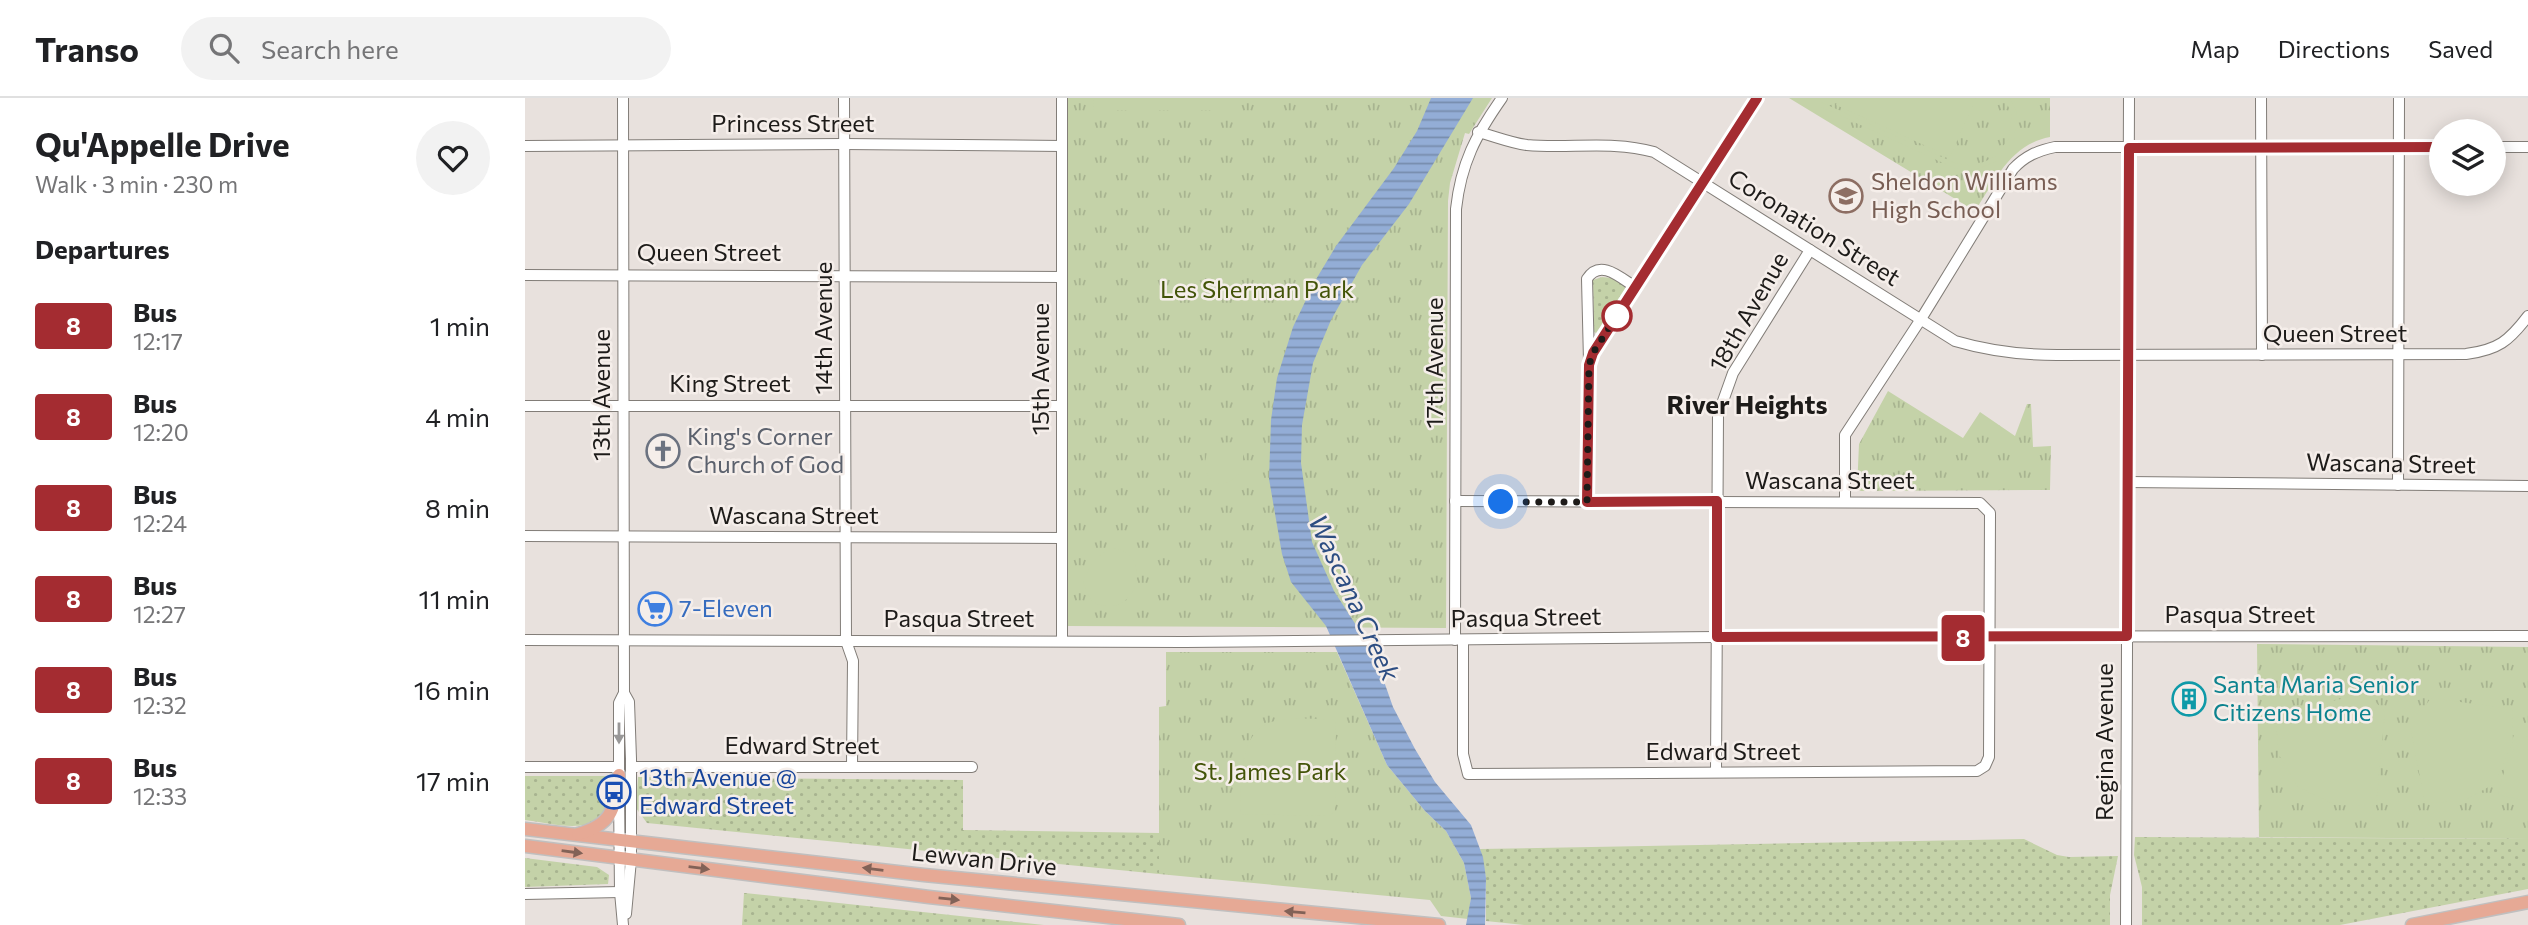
<!DOCTYPE html>
<html lang="en">
<head>
<meta charset="utf-8">
<style>
  body { margin:0; font-family:Commissioner,sans-serif; background:#f2f2f2; color:#202124; height:100vh; display:flex; flex-direction:column; font-size:26px; white-space:nowrap }
  * { box-sizing:border-box; margin:0 }
  p { font-size:23px; color:#757577 }
  .icon { flex:none; width:38px; height:38px; fill:none; stroke:currentColor; stroke-width:2; stroke-linecap:round; stroke-linejoin:round }
  .map { position:relative; flex:1; overflow:hidden }
  .details { display:flex; flex-direction:column; background:#fff; width:525px }
  .details>* { flex:none }
  .badge { padding:0 14px; border-radius:5px; font-size:24px; line-height:46px }
  .controls { position:absolute; left:1904px; top:21px; display:grid; gap:14px }
  .controls a { display:grid; place-items:center; width:77px; height:77px; border-radius:50%; background:#fff; box-shadow:0 4px 18px #0003; font-size:35px }
  .you { position:absolute; width:35px; height:35px; margin:-18px; border:5px solid #fff; border-radius:50%; background:#1a73e8; box-shadow:0 0 0 10px #1a73e833 }
  .map>.badge { position:absolute; translate:-50% -50%; box-shadow:0 0 0 4px #fff }
  h2 { padding:0 35px; font-size:26px; line-height:63px }
  .round { display:grid; place-items:center; flex:none; width:74px; height:74px; border-radius:37px; background:#f2f2f2 }
  .summary { display:flex; align-items:center; justify-content:space-between; height:119px; padding:0 35px }
  h1 { font-size:33px; font-weight:700; line-height:52px }
  ul { padding:0; list-style:none }
  li { display:flex; align-items:center; gap:21px; height:91px; padding:0 35px }
  li div { flex:1 }
  li b { display:block; font-size:26px }
  li em { font-style:normal }
  li .badge { min-width:77px; font-weight:700; text-align:center }
  header { display:flex; align-items:center; gap:42px; box-sizing:border-box; height:98px; padding:0 35px; background:#fff; border-bottom:2px solid #e0e0e0 }
  header strong { font-size:33px }
  nav { display:flex; gap:38px; margin-inline-start:auto; font-size:24px }
  .search { width:490px; height:63px; background:#f2f2f2; display:flex; align-items:center; gap:18px; box-sizing:border-box; padding:0 24px; border-radius:38px; color:#757577; font-size:26px }
  main { display:flex; flex:1; min-height:0 }
  .map>svg:first-child { display:block }
</style>
</head>
<body>
<header>
<strong>Transo</strong>
<div class="search"><svg class="icon" aria-label="search" viewBox="0 0 24 24"><circle cx="10" cy="10" r="6"/><path d="M15 15l6 6"/></svg>Search here</div>
<nav><a>Map</a><a>Directions</a><a>Saved</a></nav>
</header>
<main>
<section class="details">
<div class="summary"><div><h1>Qu'Appelle Drive</h1><p>Walk · 3 min · 230 m</p></div><a class="round"><svg class="icon" aria-label="heart" viewBox="0 0 24 24"><path d="M12 20l-8-8c-3-5 5-10 8-4 3-6 11-1 8 4z"/></svg></a></div>
<h2>Departures</h2>
<ul>
<li><span class="badge" style="background:#a42c31;color:#fff">8</span><div><b>Bus</b><p>12:17</p></div><em>1 min</em></li>
<li><span class="badge" style="background:#a42c31;color:#fff">8</span><div><b>Bus</b><p>12:20</p></div><em>4 min</em></li>
<li><span class="badge" style="background:#a42c31;color:#fff">8</span><div><b>Bus</b><p>12:24</p></div><em>8 min</em></li>
<li><span class="badge" style="background:#a42c31;color:#fff">8</span><div><b>Bus</b><p>12:27</p></div><em>11 min</em></li>
<li><span class="badge" style="background:#a42c31;color:#fff">8</span><div><b>Bus</b><p>12:32</p></div><em>16 min</em></li>
<li><span class="badge" style="background:#a42c31;color:#fff">8</span><div><b>Bus</b><p>12:33</p></div><em>17 min</em></li>
</ul>
</section>
<div class="map">
<svg width="2003" height="827" viewBox="0 0 2003 827">
  <defs>
    <pattern id="grass-dots" width="8" height="8" patternUnits="userSpaceOnUse" patternTransform="scale(1.75)"><rect width="8" height="8" fill="#c4d2a8"/><path d="M2 2h.1M6 6h.1" fill="none" stroke="#a8b490" stroke-width="1.8" stroke-linecap="round"/></pattern>
    <pattern id="park-tufts" width="24" height="20" patternUnits="userSpaceOnUse" patternTransform="scale(1.75)"><rect width="24" height="20" fill="#c4d2a8"/><path d="M3 7l-1-3M5 7V3M7 7l1-3M15 17l-1-3M17 17v-4M19 17l1-3" fill="none" stroke="#a8b490"/></pattern>
    <pattern id="water-rules" width="6" height="5" patternUnits="userSpaceOnUse" patternTransform="scale(1.75)"><rect width="6" height="5" fill="#93add6"/><path d="M0 2.5h6" fill="none" stroke="#778cad"/></pattern>
  </defs>
  <rect width="100%" height="100%" fill="#e8e1dd"/>
  <g fill="url(#grass-dots)">
    <polygon points="1077,179 1086,180 1100,188 1100,192 1071,235 1069,234 1068,182"/>
    <path d="M0 678H83L87 684C87 691 87 700 85 706 73 740 27 725 0 722Z"/>
    <polygon points="113,679 438,682 438,732 634,735 634,776 122,725 111,710"/>
    <polygon points="1610,739 2003,741 2003,791 1815,827 1617,827 1617,789 1609,757"/>
    <polygon points="1499,741 1532,757 1544,759 1593,758 1585,797 1585,827 999,827 961,823 961,780 955,751"/>
    <polygon points="0,760 72,769 84,777 83,786 0,789"/>
    <polygon points="219,795 220,795 519,827 217,827"/>
  </g>
  <g fill="url(#park-tufts)">
    <polygon points="541,0 967,0 944,36 940,35 925,85 923,103 921,530 542,528"/>
    <path d="M1264 0H1525V39C1486 46 1470 82 1450 113Z"/>
    <polygon points="1363,293 1438,340 1455,314 1490,338 1502,306 1506,306 1508,349 1526,348 1525,392 1336,393 1332,391 1334,346"/>
    <polygon points="1732,546 2003,549 2003,741 1734,739"/>
    <polygon points="641,554 812,554 862,667 900,713 921,733 939,765 946,800 943,821 916,818 905,802 634,776 634,609 641,608"/>
  </g>
  <g fill="#c4d2a8">
    <polygon points="568,0 701,0 701,12 569,12"/>
    <polygon points="1288,0 1293,0 1296,4 1430,65 1449,68 1470,59 1484,40 1487,16 1479,0 1485,0 1492,15 1489,42 1472,63 1450,72 1429,70 1292,7"/>
    <polygon points="1314,0 1451,0 1425,59 1311,7"/>
    <path d="M712 344 718 349V369C702 398 673 386 682 355L693 345Z"/>
    <path d="M584 451C623 446 620 510 582 508 565 507 563 497 558 483L569 462Z"/>
    <polygon points="1842,595 1860,614 1851,708 1811,707 1773,689 1754,657 1750,616"/>
    <polygon points="1906,600 1987,611 1988,644 1969,686 1938,703 1900,705 1885,628"/>
    <path d="M811 621 810 712 805 718 715 716C717 688 712 635 746 624 765 618 791 622 811 621Z"/>
    <path d="M2003 637V703L1973 697C1978 678 1984 647 2003 637Z"/>
  </g>
  <polygon fill="url(#water-rules)" points="906,0 948,0 884,106 837,167 806,222 788,265 777,327 776,365 787,444 809,493 849,555 868,609 890,651 910,684 946,727 958,759 961,780 960,827 941,827 946,800 939,765 921,733 900,713 862,667 801,528 766,484 757,456 744,381 746,322 752,280 768,229 790,183 811,148 869,70 892,33"/>
  <g fill="none" stroke-linecap="round" stroke-linejoin="round">
    <defs>
      <g id="minor">
        <polyline points="319,0 321,543 328,563 327,669"/>
        <polyline points="537,0 537,542"/>
        <polyline points="1736,0 1737,257"/>
        <path d="M953 34C969 38 986 45 1002 47 1044 51 1086 42 1129 54L1430 243C1464 253 1497 257 1532 257L1941 256C1973 252 1984 243 2003 218"/>
        <polyline points="0,48 319,46 537,48"/>
        <polyline points="1969,49 2003,49"/>
        <polyline points="0,177 537,179"/>
        <path d="M1064 263 1062 181C1075 160 1096 180 1110 189"/>
        <polyline points="0,308 537,308"/>
        <polyline points="1602,384 2003,388"/>
        <polyline points="1873,387 1874,0"/>
        <polyline points="930,403 1455,405 1465,415 1464,659 1460,668 1452,673 943,676 938,656 938,542"/>
        <polyline points="1062,404 1064,267 1068,255 1232,0"/>
        <path d="M1320 404V337L1396 221 1488 71C1500 58 1512 53 1530 49H1916"/>
        <polyline points="0,438 537,440"/>
        <polyline points="0,542 660,544 1192,539 2003,538"/>
        <path d="M930 542 931 111C936 65 951 37 977 0"/>
        <polyline points="99,595 104,604 106,661 106,762 101,816"/>
        <polyline points="0,669 94,669"/>
        <polyline points="106,669 447,669"/>
        <polyline points="1191,674 1193,317 1208,275 1285,152"/>
        <polyline points="94,681 94,605 99,595 98,0"/>
        <polyline points="94,696 95,794 98,827"/>
        <polyline points="0,796 95,794"/>
        <polyline points="1601,827 1604,0"/>
      </g>
      <g id="major">
        <polyline points="0,731 399,777 914,827"/>
        <path d="M53 736C89 726 89 710 94 677"/>
        <polyline points="0,748 404,799 654,827"/>
        <polyline points="1887,827 2003,804"/>
      </g>
    </defs>
    <use href="#minor" stroke="#827d78" stroke-width="12"/>
    <use href="#major" stroke="#c0bfbf" stroke-width="15"/>
    <use href="#minor" stroke="#fff" stroke-width="10"/>
    <use href="#major" stroke="#e6a995" stroke-width="12"/>
  </g>
  <defs><path id="oneway-solid" d="M-6-.8H1V-3.2L6.5 0L1 3.2V.8H-6Z" transform="scale(1.75)"/></defs>
  <use fill="#999898" href="#oneway-solid" transform="translate(94 635) rotate(90)"/>
  <g fill="#826257">
    <use href="#oneway-solid" transform="translate(47 754) rotate(8)"/>
    <use href="#oneway-solid" transform="translate(174 770) rotate(7)"/>
    <use href="#oneway-solid" transform="translate(348 771) rotate(-173)"/>
    <use href="#oneway-solid" transform="translate(424 801) rotate(6)"/>
    <use href="#oneway-solid" transform="translate(770 814) rotate(-175)"/>
  </g>
  <g fill="none" stroke-linecap="round" stroke-linejoin="round">
    <defs>
      <polyline id="line" points="1232,0 1068,255 1064,267 1062,404 1192,403 1192,539 1602,538 1604,50 1916,49"/>
    </defs>
    <use href="#line" stroke="#fff" stroke-width="16"/>
    <use href="#line" stroke="#a42c31" stroke-width="10"/>
    <polyline stroke="#1d1b19" stroke-width="7" stroke-dasharray="0 12.6" points="976,404 1062,404 1064,267 1068,255 1096,211 1092,218"/>
  </g>
  <defs>
    <symbol id="school-ring" viewBox="-11 -11 22 22"><circle r="9.5" fill="#f5eeea" stroke="#8d6e63" stroke-width="1.5"/><path d="M0-5L7-2L0 1L-7-2ZM-4 1L0 2.5L4 1V4Q0 6-4 4Z" fill="#8d6e63"/></symbol>
    <symbol id="church-ring" viewBox="-11 -11 22 22"><circle r="9.5" fill="#f5eeea" stroke="#6b7280" stroke-width="1.5"/><path d="M-1.2-6h2.4v3.5h3.3v2.4h-3.3V6h-2.4V-.1h-3.3v-2.4h3.3Z" fill="#6b7280"/></symbol>
    <symbol id="supermarket-ring" viewBox="-11 -11 22 22"><circle r="9.5" fill="#f5eeea" stroke="#3f7fe0" stroke-width="1.5"/><path d="M-6-5.5h2.5l.6 2H6L4.5 2H-2.5L-4.4-4H-6ZM-1.5 3.2a1.3 1.3 0 1 0 .1 0ZM3 3.2a1.3 1.3 0 1 0 .1 0Z" fill="#3f7fe0"/></symbol>
    <symbol id="building-ring" viewBox="-11 -11 22 22"><circle r="9.5" fill="#f5eeea" stroke="#0f9aa8" stroke-width="1.5"/><path d="M-4-6H4V6H1V3H-1V6H-4ZM-2.5-4.3h1.7v1.8h-1.7ZM.8-4.3h1.7v1.8H.8ZM-2.5-1h1.7V.8h-1.7ZM.8-1h1.7V.8H.8Z" fill="#0f9aa8"/></symbol>
    <symbol id="bus-ring" viewBox="-11 -11 22 22"><circle r="9.5" fill="#f5eeea" stroke="#1a4fb4" stroke-width="1.5"/><path d="M-5-6H5V4H4V6H2V4H-2V6H-4V4H-5ZM-3.5-4V0h7V-4ZM-3.5 1.2v1.5H-2V1.2ZM2 1.2v1.5H3.5V1.2Z" fill="#1a4fb4"/></symbol>
  </defs>
  <g fill-rule="evenodd">
    <use href="#school-ring" x="1302" y="79" width="38" height="38"/>
    <use href="#church-ring" x="119" y="334" width="38" height="38"/>
    <use href="#supermarket-ring" x="111" y="492" width="38" height="38"/>
    <use href="#building-ring" x="1645" y="582" width="38" height="38"/>
    <use href="#bus-ring" x="70" y="675" width="38" height="38"/>
  </g>
  <circle fill="#fff" stroke="#a42c31" stroke-width="3.5" cx="1092" cy="218" r="14"/>
  <g text-anchor="middle" stroke-width="5" stroke-linejoin="round" paint-order="stroke">
    <g font-size="24" fill="#1d1b19" stroke="#f5eeea">
      <text x="268" y="34">Princess Street</text>
      <text transform="translate(1289 130) rotate(32)" y="8">Coronation Street</text>
      <text x="184" y="163">Queen Street</text>
      <text transform="translate(1224 214) rotate(-60)" y="8">18th Avenue</text>
      <text transform="translate(299 230) rotate(-90)" y="8">14th Avenue</text>
      <text x="1810" y="244">Queen Street</text>
      <text transform="translate(910 265) rotate(-90)" y="8">17th Avenue</text>
      <text transform="translate(516 271) rotate(-90)" y="8">15th Avenue</text>
      <text x="205" y="294">King Street</text>
      <text transform="translate(77 297) rotate(-90)" y="8">13th Avenue</text>
      <text transform="translate(1866 366) rotate(1)" y="8">Wascana Street</text>
      <text x="1305" y="391">Wascana Street</text>
      <text x="269" y="426">Wascana Street</text>
      <text x="1715" y="525">Pasqua Street</text>
      <text transform="translate(1001 520) rotate(-1)" y="8">Pasqua Street</text>
      <text x="434" y="529">Pasqua Street</text>
      <text transform="translate(1580 644) rotate(-90)" y="8">Regina Avenue</text>
      <text x="277" y="656">Edward Street</text>
      <text x="1198" y="662">Edward Street</text>
      <text transform="translate(459 762) rotate(6)" y="8">Lewvan Drive</text>
    </g>
    <g font-size="24" fill="#785e54" stroke="#f5eeea" text-anchor="start">
      <text x="1346" y="92">Sheldon Williams<tspan x="1346" dy="28">High School</tspan></text>
    </g>
    <g font-size="24" fill="#435409" stroke="#f5eeea">
      <text x="732" y="200">Les Sherman Park</text>
      <text x="745" y="682">St. James Park</text>
    </g>
    <g font-size="24" fill="#5b616d" stroke="#f5eeea" text-anchor="start">
      <text x="162" y="347">King's Corner<tspan x="162" dy="28">Church of God</tspan></text>
    </g>
    <g font-size="24" fill="#366cbe" stroke="#f5eeea" text-anchor="start">
      <text x="154" y="519">7-Eleven</text>
    </g>
    <g font-size="24" fill="#0d838f" stroke="#f5eeea" text-anchor="start">
      <text x="1688" y="595">Santa Maria Senior<tspan x="1688" dy="28">Citizens Home</tspan></text>
    </g>
    <g font-size="24" fill="#164399" stroke="#f5eeea" text-anchor="start">
      <text x="114" y="688">13th Avenue @<tspan x="114" dy="28">Edward Street</tspan></text>
    </g>
    <g font-size="26" font-weight="bold" fill="#1d1b19" stroke="#f5eeea">
      <text x="1222" y="316">River Heights</text>
    </g>
    <g font-size="26" font-style="italic" fill="#2d4d82" stroke="#f5eeea">
      <text transform="translate(829 500) rotate(65)" y="9">Wascana Creek</text>
    </g>
  </g>
</svg>
<div class="controls">
<a><svg class="icon" aria-label="layers" viewBox="0 0 24 24"><path d="M12 4l9 5-9 5-9-5zM3 14l9 5 9-5"/></svg></a>
</div>
<div class="you" style="left:976px;top:404px"></div>
<b class="badge" style="left:1438px;top:540px;background:#a42c31;color:#fff">8</b>
</div>
</main>
</body>
</html>
